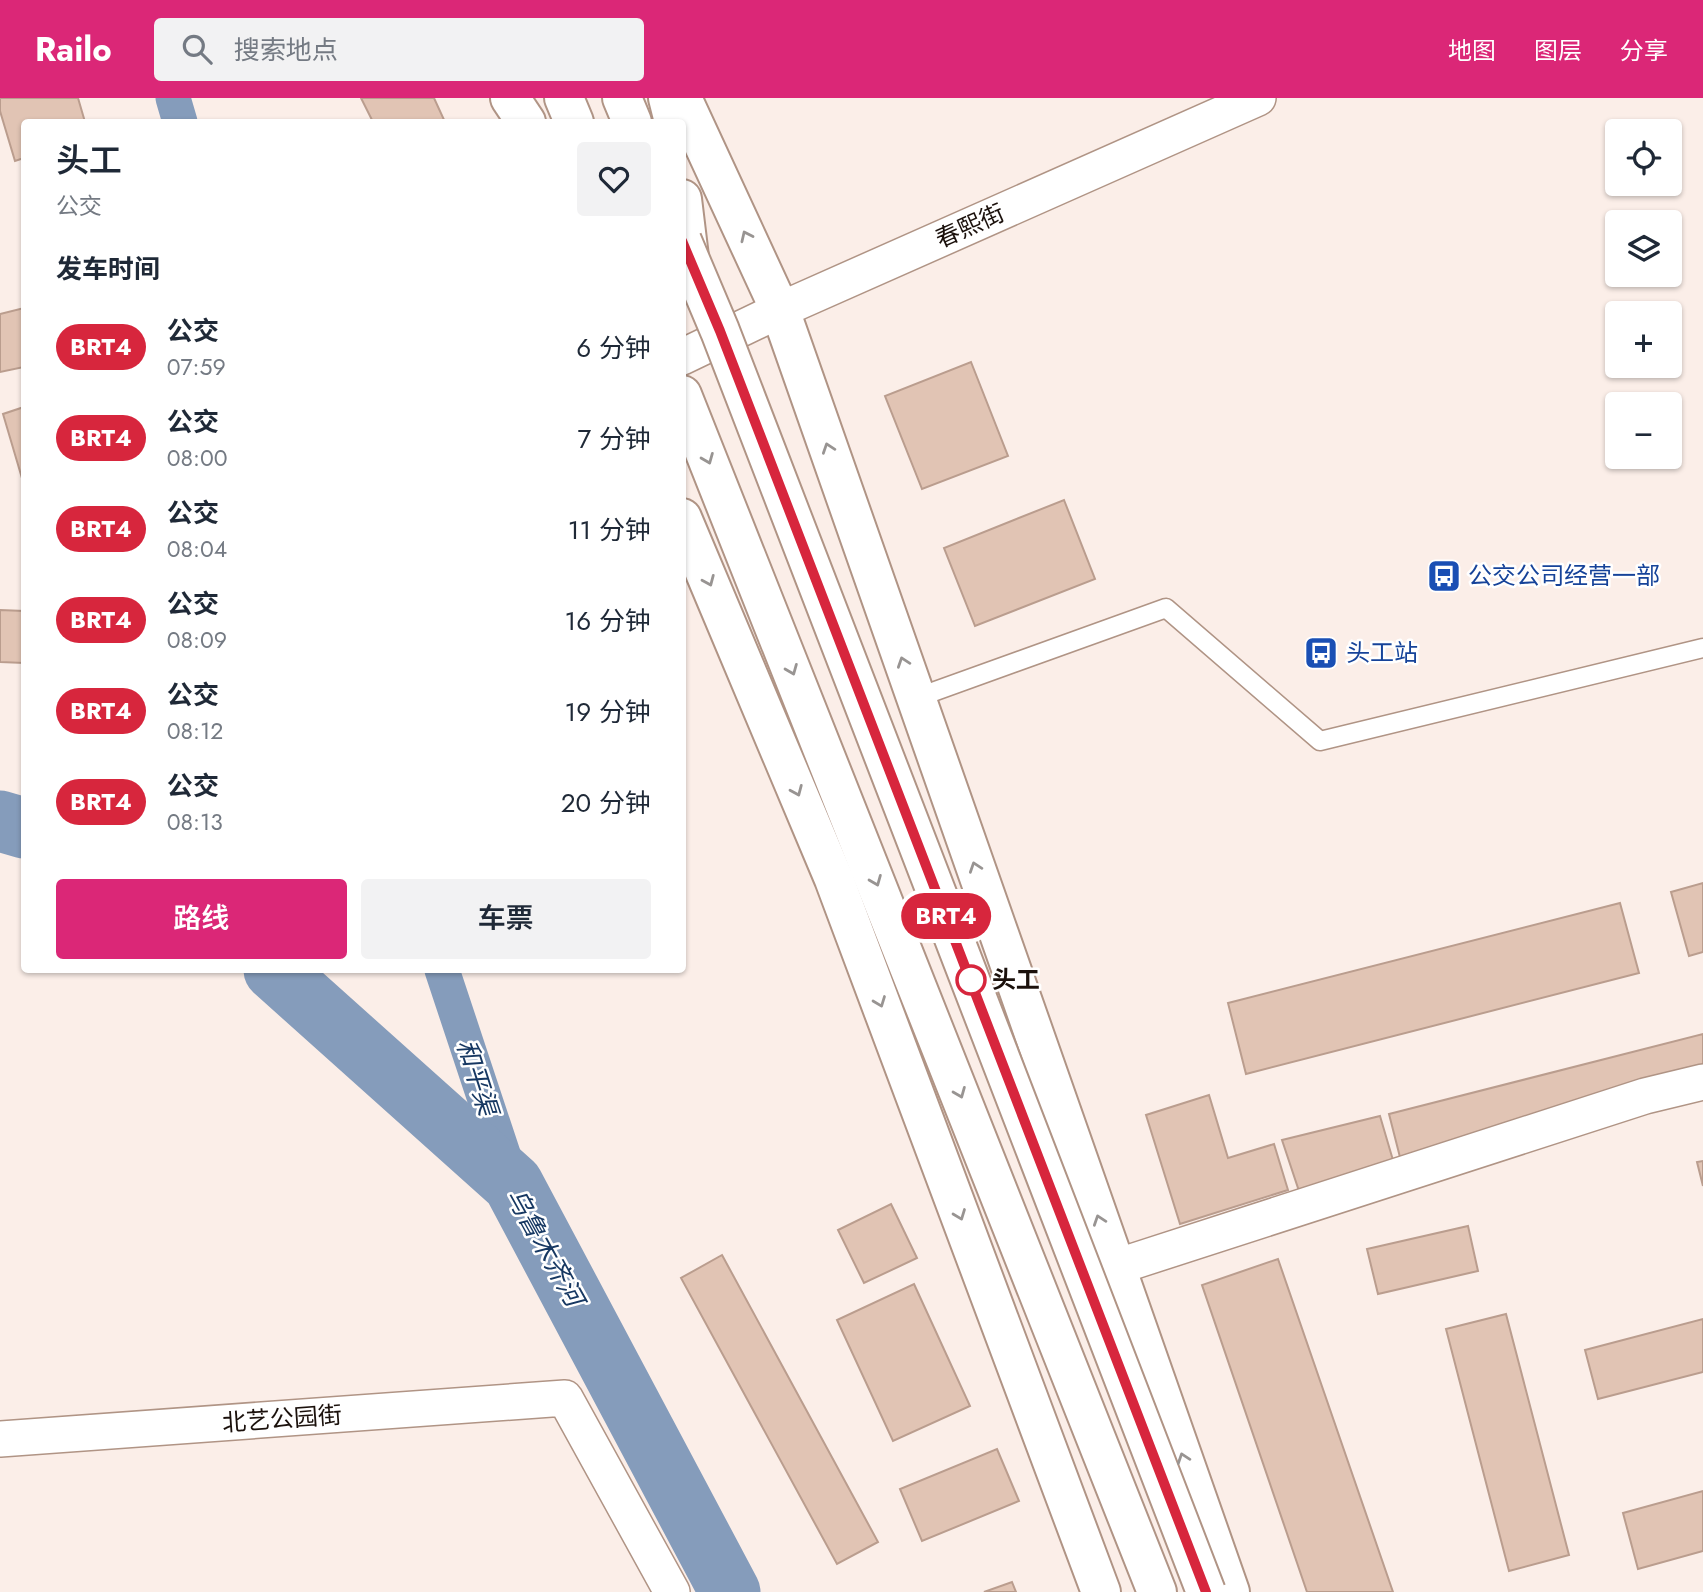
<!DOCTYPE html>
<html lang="zh">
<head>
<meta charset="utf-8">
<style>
  body { margin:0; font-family:Jost,"Noto Sans SC",sans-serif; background:#f2f2f3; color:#1f2937; height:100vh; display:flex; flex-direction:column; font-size:26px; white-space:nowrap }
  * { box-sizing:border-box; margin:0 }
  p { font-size:23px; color:#747a83 }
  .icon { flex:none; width:38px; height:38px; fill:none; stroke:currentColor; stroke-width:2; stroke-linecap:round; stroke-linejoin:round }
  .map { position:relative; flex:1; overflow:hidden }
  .details { position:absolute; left:21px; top:21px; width:665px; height:854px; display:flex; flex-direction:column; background:#fff; border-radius:7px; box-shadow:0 2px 5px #0004 }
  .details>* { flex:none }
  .badge { padding:0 14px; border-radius:23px; font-size:24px; line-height:46px }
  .controls { position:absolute; left:1605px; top:21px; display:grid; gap:14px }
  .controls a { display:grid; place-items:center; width:77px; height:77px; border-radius:7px; background:#fff; box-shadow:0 2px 5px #0004; font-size:35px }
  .map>.badge { position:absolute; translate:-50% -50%; box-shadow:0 0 0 4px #fff }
  h2 { padding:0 35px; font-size:26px; line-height:63px }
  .round { display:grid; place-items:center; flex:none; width:74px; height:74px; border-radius:7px; background:#f2f2f3 }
  .summary { display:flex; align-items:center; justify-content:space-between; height:119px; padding:0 35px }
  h1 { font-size:33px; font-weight:600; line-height:52px }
  .primary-button { display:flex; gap:14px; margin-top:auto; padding:14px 35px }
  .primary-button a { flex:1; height:80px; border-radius:7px; background:#db2777; color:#fff; font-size:28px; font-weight:600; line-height:80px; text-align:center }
  .primary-button a+a { background:#f2f2f3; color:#1f2937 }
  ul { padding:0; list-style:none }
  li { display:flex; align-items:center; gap:21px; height:91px; padding:0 35px }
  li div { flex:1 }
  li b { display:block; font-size:26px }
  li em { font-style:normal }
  li .badge { min-width:77px; font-weight:700; text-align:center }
  header { display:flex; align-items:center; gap:42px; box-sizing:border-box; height:98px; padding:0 35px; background:#db2777; color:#fff }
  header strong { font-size:33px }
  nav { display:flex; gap:38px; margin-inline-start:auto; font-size:24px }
  .search { width:490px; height:63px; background:#f2f2f3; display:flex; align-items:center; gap:18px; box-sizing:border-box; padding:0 24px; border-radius:7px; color:#747a83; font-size:26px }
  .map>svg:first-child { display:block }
</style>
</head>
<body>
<header>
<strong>Railo</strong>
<div class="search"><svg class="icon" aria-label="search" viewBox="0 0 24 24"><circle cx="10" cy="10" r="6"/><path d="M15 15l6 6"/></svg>搜索地点</div>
<nav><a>地图</a><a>图层</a><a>分享</a></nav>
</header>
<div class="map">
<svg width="1703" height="1494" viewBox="0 0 1703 1494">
  <rect width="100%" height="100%" fill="#fbeee8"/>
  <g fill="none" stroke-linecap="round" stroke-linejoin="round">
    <g stroke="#859cbb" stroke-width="35">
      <polyline points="173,0 180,24"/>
      <polyline points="442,872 513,1086"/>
    </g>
    <g stroke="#859cbb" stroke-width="61">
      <polyline points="0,723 24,730"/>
      <polyline points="274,872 513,1086 730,1494"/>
    </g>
  </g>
  <g fill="#e1c4b4" stroke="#ba9d8e" stroke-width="2">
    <polygon points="0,0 78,0 85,24 24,24 24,60 15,63 0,13"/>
    <polygon points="361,0 434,0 445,24 373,24"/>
    <polygon points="24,210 24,269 0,274 0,216"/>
    <polygon points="971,264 1008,358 922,391 885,298"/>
    <polygon points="24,309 24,387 3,316"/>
    <polygon points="1064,402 1095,481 975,528 944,450"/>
    <polygon points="0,512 24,513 24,565 0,564"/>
    <polygon points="1703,785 1703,854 1689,858 1671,794"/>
    <polygon points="1620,805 1639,875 1246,976 1228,905"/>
    <polygon points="1703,936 1703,990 1402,1067 1389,1016"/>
    <polygon points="1209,997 1228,1060 1274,1046 1288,1092 1180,1126 1146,1017"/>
    <polygon points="1380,1018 1395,1069 1299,1093 1282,1042"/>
    <polygon points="1703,1063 1703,1088 1697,1064"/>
    <polygon points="891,1106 917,1160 864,1185 838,1132"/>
    <polygon points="1468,1128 1478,1173 1378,1196 1367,1151"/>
    <polygon points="722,1157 878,1444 837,1466 681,1180"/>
    <polygon points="1278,1161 1393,1494 1307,1494 1202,1187"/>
    <polygon points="914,1186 970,1308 893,1343 837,1222"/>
    <polygon points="1506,1216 1569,1457 1509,1473 1446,1231"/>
    <polygon points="1703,1221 1703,1274 1598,1301 1585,1252"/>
    <polygon points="997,1351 1019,1403 922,1443 900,1391"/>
    <polygon points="1703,1393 1703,1453 1638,1471 1623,1415"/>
    <polygon points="1012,1484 1016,1494 984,1494"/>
  </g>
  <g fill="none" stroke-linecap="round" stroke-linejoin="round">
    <defs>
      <polyline id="service" points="916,600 1166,510 1320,643 1703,550"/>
      <g id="minor">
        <polyline points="682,259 780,212 1258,0"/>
        <polyline points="1116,1169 1645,998 1703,984"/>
        <polyline points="0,1341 565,1300 672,1494"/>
      </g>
      <g id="secondary">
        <polyline points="682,0 780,212 1230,1494"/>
        <polyline points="682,420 834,781 1101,1494"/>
      </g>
      <g id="trunk">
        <polyline points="510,0 526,24"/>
        <polyline points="564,0 574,24"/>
        <polyline points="622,0 632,24"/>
        <polyline points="668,0 674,24"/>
        <polyline points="682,101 689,159"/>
        <polyline points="682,297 1157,1494"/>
      </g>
    </defs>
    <use href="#service" stroke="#b09485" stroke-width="21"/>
    <use href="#minor" stroke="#b09485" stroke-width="38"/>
    <use href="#secondary" stroke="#b09485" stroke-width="42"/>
    <use href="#trunk" stroke="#b09485" stroke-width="42"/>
    <use href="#service" stroke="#fff" stroke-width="18"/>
    <use href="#minor" stroke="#fff" stroke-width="35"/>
    <use href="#secondary" stroke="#fff" stroke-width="38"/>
    <use href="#trunk" stroke="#fff" stroke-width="38"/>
    <defs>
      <polyline id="trunk-bridge" points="682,143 720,233 1206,1494"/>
    </defs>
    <use href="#trunk-bridge" stroke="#b09485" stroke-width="42" stroke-linecap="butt"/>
    <use href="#trunk-bridge" stroke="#fff" stroke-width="38"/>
  </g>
  <defs><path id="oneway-chevron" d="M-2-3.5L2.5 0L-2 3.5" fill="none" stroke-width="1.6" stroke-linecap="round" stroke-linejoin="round" transform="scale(1.75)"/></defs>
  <g stroke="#989492">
    <use href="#oneway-chevron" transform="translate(746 138) rotate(-115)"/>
    <use href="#oneway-chevron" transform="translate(828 350) rotate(-109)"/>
    <use href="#oneway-chevron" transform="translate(708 361) rotate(68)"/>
    <use href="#oneway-chevron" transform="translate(709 483) rotate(67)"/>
    <use href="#oneway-chevron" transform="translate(903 564) rotate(-109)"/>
    <use href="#oneway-chevron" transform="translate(792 572) rotate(68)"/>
    <use href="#oneway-chevron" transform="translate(797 693) rotate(67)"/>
    <use href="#oneway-chevron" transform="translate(975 769) rotate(-109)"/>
    <use href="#oneway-chevron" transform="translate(876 783) rotate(68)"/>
    <use href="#oneway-chevron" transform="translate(880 904) rotate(69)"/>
    <use href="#oneway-chevron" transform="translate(960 995) rotate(68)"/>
    <use href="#oneway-chevron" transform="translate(960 1117) rotate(69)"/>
    <use href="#oneway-chevron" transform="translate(1099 1122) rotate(-109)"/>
    <use href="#oneway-chevron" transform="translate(1183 1360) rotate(-109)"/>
  </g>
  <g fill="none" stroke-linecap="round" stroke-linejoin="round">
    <defs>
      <polyline id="line" points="682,143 720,233 1206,1494"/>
    </defs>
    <use href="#line" stroke="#fff" stroke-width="16"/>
    <use href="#line" stroke="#d7263d" stroke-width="10"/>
  </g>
  <defs>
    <symbol id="bus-square" viewBox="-11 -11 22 22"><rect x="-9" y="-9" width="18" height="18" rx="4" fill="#1a4fb4" stroke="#fff"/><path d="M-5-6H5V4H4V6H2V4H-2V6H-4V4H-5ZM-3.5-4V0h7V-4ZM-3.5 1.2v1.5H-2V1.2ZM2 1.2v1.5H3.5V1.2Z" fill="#fff"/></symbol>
  </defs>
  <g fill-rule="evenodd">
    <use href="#bus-square" x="1425" y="459" width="38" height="38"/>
    <use href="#bus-square" x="1302" y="536" width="38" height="38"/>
  </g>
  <circle fill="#fff" stroke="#d7263d" stroke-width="3.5" cx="971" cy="882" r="14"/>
  <g text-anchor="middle" stroke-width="5" stroke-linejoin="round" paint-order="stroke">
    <g font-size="24" fill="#1b110c" stroke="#fff">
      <text transform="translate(970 128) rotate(-24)" y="8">春熙街</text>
      <text transform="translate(282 1321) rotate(-4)" y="8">北艺公园街</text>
    </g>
    <g font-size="24" fill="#164399" stroke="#fff" text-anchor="start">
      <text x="1468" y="486">公交公司经营一部</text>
      <text x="1346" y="563">头工站</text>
    </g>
    <g font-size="24" font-weight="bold" fill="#1b110c" stroke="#fff" text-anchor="start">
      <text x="992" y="890">头工</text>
    </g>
    <g font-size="26" font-style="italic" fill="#173862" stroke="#fff">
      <text transform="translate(477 979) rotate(72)" y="9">和平渠</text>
      <text transform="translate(545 1149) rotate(61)" y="9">乌鲁木齐河</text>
    </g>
  </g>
</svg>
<div class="controls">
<a><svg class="icon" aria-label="locate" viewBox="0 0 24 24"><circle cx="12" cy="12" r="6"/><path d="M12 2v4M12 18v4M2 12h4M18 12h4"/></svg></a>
<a><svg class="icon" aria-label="layers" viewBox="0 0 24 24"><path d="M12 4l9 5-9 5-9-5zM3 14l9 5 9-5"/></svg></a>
<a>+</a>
<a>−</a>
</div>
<b class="badge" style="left:946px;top:818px;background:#d7263d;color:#fff">BRT4</b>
<section class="details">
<div class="summary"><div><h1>头工</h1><p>公交</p></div><a class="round"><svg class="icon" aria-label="heart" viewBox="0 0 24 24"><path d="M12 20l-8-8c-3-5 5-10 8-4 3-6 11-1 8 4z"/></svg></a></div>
<h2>发车时间</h2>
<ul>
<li><span class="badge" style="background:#d7263d;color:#fff">BRT4</span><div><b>公交</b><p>07:59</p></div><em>6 分钟</em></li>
<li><span class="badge" style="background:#d7263d;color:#fff">BRT4</span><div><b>公交</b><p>08:00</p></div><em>7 分钟</em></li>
<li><span class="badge" style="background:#d7263d;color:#fff">BRT4</span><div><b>公交</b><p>08:04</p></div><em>11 分钟</em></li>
<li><span class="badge" style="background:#d7263d;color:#fff">BRT4</span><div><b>公交</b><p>08:09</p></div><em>16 分钟</em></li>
<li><span class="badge" style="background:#d7263d;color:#fff">BRT4</span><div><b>公交</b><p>08:12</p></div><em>19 分钟</em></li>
<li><span class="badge" style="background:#d7263d;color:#fff">BRT4</span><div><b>公交</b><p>08:13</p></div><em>20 分钟</em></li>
</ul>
<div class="primary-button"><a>路线</a><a>车票</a></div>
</section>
</div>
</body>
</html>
